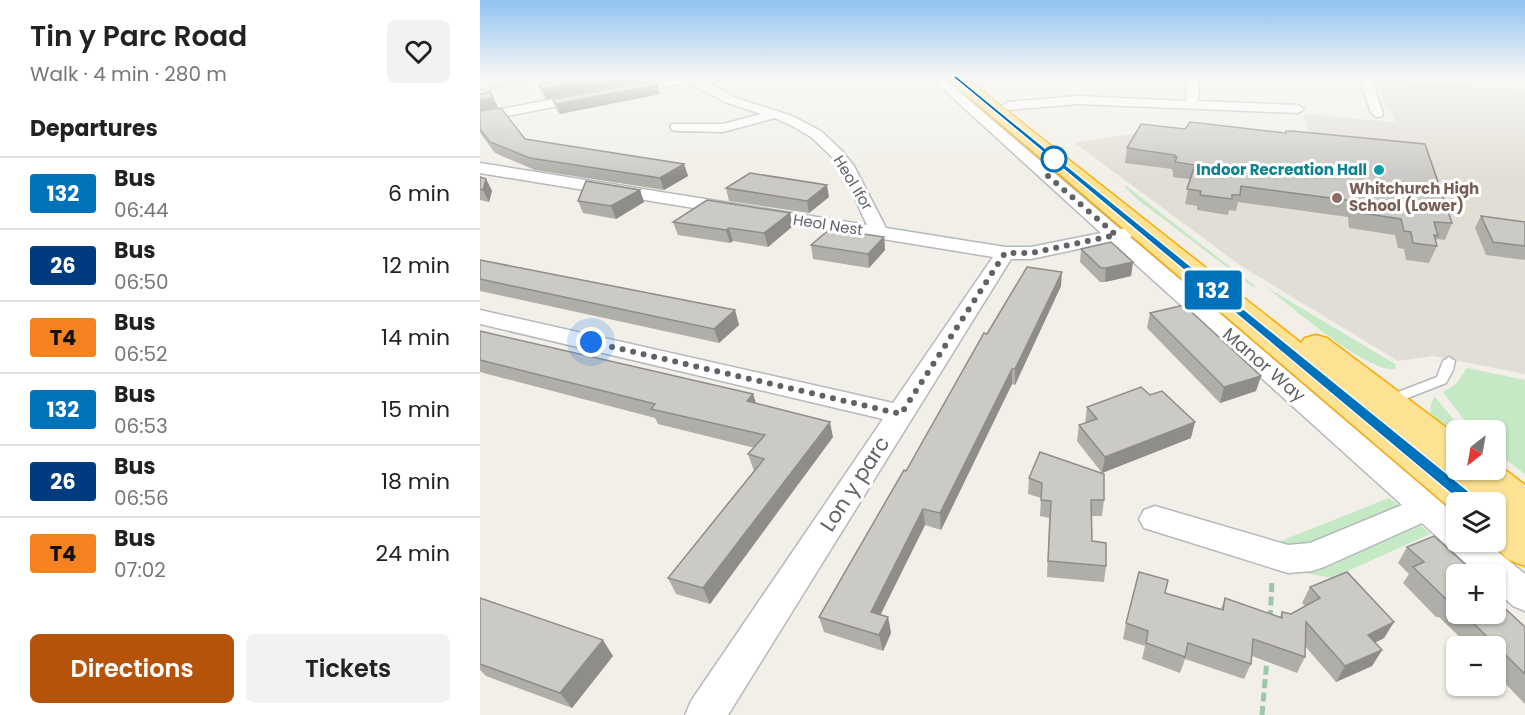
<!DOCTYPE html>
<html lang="en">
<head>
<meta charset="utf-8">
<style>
  body { margin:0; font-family:Poppins,sans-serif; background:#f2f2f2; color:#222; height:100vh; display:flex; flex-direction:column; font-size:22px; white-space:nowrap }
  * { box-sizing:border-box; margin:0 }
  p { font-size:20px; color:#767676 }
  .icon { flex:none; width:33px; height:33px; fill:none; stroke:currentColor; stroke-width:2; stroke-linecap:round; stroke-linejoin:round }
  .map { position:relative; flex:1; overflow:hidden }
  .drawer { display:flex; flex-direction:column; background:#fff; width:480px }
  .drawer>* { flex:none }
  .badge { padding:0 12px; border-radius:4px; font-size:21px; line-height:39px }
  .needle { width:39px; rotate:211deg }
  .tools { position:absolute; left:966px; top:420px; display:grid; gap:12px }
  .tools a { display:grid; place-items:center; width:60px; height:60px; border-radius:9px; background:#fff; box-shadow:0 2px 4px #0004; font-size:30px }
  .you { position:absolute; width:30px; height:30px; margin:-15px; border:4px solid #fff; border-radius:50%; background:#1a73e8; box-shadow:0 0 0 9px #1a73e833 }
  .map>.badge { position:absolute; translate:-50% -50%; box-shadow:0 0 0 3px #fff }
  h2 { padding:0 30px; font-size:22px; line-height:54px }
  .round { display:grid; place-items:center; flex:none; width:63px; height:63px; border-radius:9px; background:#f2f2f2 }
  .overview { display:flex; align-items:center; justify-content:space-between; height:102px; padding:0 30px }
  h1 { font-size:28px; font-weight:600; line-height:45px }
  .button { display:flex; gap:12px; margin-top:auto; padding:12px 30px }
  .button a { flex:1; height:69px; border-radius:9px; background:#b45309; color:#fff; font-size:24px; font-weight:600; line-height:69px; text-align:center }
  .button a+a { background:#f2f2f2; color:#222 }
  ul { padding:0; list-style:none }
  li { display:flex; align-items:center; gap:18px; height:72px; padding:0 30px; border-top:2px solid #e0e0e0 }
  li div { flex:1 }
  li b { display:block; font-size:22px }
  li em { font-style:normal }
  li .badge { min-width:66px; font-weight:700; text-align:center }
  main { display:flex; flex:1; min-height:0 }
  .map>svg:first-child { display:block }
</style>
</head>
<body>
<main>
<section class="drawer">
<div class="overview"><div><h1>Tin y Parc Road</h1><p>Walk · 4 min · 280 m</p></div><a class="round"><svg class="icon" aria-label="heart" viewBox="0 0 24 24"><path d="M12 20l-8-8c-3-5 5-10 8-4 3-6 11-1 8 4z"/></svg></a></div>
<h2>Departures</h2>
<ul>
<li><span class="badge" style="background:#0072bc;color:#fff">132</span><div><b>Bus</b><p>06:44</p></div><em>6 min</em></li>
<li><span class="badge" style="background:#003b80;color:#fff">26</span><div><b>Bus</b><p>06:50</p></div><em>12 min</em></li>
<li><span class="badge" style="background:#f58220;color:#111">T4</span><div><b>Bus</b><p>06:52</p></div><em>14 min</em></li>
<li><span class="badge" style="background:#0072bc;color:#fff">132</span><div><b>Bus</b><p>06:53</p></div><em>15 min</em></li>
<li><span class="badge" style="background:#003b80;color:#fff">26</span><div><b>Bus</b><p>06:56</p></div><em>18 min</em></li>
<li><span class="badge" style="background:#f58220;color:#111">T4</span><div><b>Bus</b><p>07:02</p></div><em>24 min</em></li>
</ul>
<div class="button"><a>Directions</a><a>Tickets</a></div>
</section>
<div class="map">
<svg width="1045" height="715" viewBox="0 0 1045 715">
  <rect width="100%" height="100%" fill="#f1efe8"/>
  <polygon fill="#e1ded6" points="897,80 1045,89 1045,374 953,356 918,361 761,266 595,143 663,132 830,140 824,114 915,122 912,113 905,106 896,81"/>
  <g fill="#c5e8c5">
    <polygon points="644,186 646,186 776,287 773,287 657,199"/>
    <path d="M786 287 915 364 916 369C888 374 811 306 786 287Z"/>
    <polygon points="987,368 1045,380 1045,474 1016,452 1016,430 992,430 963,392 976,384"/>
    <path d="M955 397 982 430H976V443C963 433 941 415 955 397Z"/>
    <polygon points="909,498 919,506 823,545 814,547 793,544"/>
    <polygon points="940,525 950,534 852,578 820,572 836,568"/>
  </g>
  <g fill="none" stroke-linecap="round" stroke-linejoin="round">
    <defs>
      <polygon id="lane" points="969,357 975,361 973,370 966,383 915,403 905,403 904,400 905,397 957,377 963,361"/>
      <g id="street">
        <path d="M196 77H220L253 97 312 116 341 131 362 151 374 166 406 228 525 247H551L621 233 450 77H462L640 229H652L655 233 650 237 976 515V542H1006L1045 574V611L1033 606 1016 590V574H998C979 557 962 541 942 523L844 567 832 571 808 573 664 528 659 519 664 510 675 506 808 545 830 543 922 505 631 242 551 259H531L248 715H205L211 701 403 419 0 324V310L413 403 513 257 0 173V163L387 225 366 179 352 157 331 137 312 126 295 118 243 132 197 131 192 130 190 127 192 124H243L281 114 245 102 208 82 146 94 140 90 146 86Z"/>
        <polygon points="707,77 719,77 718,101 818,105 824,109 818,113 598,104 528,110 522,106 528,102 598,96 706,101"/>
        <polygon points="879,77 891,77 903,113 902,116 897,117 891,113"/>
        <polygon points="106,93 110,94 110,100 0,121 0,113"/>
      </g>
      <polygon id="highway" points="466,77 484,77 821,343 825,338 836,335 847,338 976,435 976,470 1016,470 1016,463 1045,485 1045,566 1029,560 1009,542 1016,542 1016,502 976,502 976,513"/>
    </defs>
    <use href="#lane" stroke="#b5b8bc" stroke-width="3"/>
    <use href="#street" stroke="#b5b8bc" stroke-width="3"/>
    <use href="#highway" stroke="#f9ab00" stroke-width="3"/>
    <polyline stroke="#9cc7a9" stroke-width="2" stroke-dasharray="3 1.5" stroke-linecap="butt" points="0,90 75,77"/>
    <g stroke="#9cc7a9" stroke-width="5" stroke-dasharray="9 4.5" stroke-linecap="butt">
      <polyline points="790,619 792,581"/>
      <polyline points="782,715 787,659"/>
    </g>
    <use href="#lane" fill="#fff" fill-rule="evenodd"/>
    <use href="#street" fill="#fff" fill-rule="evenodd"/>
    <use href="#highway" fill="#fde293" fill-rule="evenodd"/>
  </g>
  <g fill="#afaea9">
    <polygon points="162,81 66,99 62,94 58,84"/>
    <polygon points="177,85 180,94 80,114 76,109 72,99"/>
    <polygon points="0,94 18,107 0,111 45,139 204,164 208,176 184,190 55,170 15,153 0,133"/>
    <polygon points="661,124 972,223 965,240 957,239 955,242 957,246 949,263 926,260 924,249 918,248 915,235 869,228 868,217 758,202 756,211 749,210 748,215 717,210 717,206 705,204 710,179 693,177 693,172 692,171 692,169 645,163 647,148"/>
    <polygon points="0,177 6,179 12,191 9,202 0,200"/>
    <polygon points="246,188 349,197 329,213 249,201"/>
    <polygon points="160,190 164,202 136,219 103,213 98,201"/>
    <polygon points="310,213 313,226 288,247 253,241 250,243 198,235 193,222"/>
    <polygon points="1001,216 1045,222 1045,260 1006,255 995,228"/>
    <polygon points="404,237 405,250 389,268 333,259 331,245"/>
    <polygon points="601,249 653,262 651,276 625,282 620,282 600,262"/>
    <polygon points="0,260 255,310 259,325 239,343 0,291"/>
    <polygon points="581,286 535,385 532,384 461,530 445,525 400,615 408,617 411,633 403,651 344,632 339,617 426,471"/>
    <polygon points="670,313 781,376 776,391 740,403 667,328"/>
    <polygon points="0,331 273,394 276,403 353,437 230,604 196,594 188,578 274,471 268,454 275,448 178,424 175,418 0,372"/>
    <polygon points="607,407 711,438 622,473 597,441 599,425 605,423"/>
    <polygon points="549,478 624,500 622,516 611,516 612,541 626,566 624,582 567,577 569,518 560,516 561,498 548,494"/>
    <polygon points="927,547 976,574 976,614 1016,614 1045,627 1045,704 1016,674 1016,646 989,646 959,617 956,617 923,583 929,574 918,563"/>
    <polygon points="830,587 914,622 904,638 895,643 902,650 892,666 856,682 825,646 825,657 817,673 772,656 771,664 764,679 705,659 700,673 662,659 665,646 643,639 646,623 685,593 741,609 745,598 800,617 802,612 811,614 825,606 822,603"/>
    <polygon points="0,598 133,656 92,708 6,676 0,670"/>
  </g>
  <g fill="#8f8d8a">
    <polygon points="126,77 161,77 162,81 66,99 62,89"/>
    <polygon points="177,85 180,94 80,114 76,104"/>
    <polygon points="13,97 18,107 0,111 0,100"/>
    <polygon points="204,164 208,176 184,190 180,178"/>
    <polygon points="6,179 12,191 9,202 3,190"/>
    <polygon points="347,185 349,197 329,213 327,201"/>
    <polygon points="160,190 164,202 136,219 131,206"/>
    <polygon points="310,213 313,226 288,247 284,233"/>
    <polygon points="249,228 253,241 250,243 246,230"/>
    <polygon points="404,237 405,250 389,268 388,254"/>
    <polygon points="653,262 651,276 625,282 626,268"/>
    <polygon points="582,272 581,286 535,385 535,369"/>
    <polygon points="255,310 259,325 239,343 234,329"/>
    <polygon points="532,369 532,384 461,530 460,513"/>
    <polygon points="781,376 776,391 740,403 744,387"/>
    <polygon points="273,394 278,410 267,401"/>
    <polygon points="350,422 353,437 230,604 223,588"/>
    <polygon points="715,422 711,438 622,473 625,457"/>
    <polygon points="443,509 445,525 394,628 391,612"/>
    <polygon points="408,617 411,633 403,651 399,635"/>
    <polygon points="914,622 904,638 878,651 888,635"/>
    <polygon points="123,640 133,656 92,708 80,693"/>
    <polygon points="902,650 892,666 856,682 865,666"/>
  </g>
  <g fill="#cccac5" stroke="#8f8d8a" stroke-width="1.5">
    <polygon points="99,77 126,77 62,89 58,84"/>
    <polygon points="172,81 177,85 76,104 72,99"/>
    <polygon points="10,92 13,97 0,100 0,94"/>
    <polygon points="21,108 45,139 204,164 180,178 50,158 10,142 0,129 0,111"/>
    <polygon points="710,122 806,133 806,131 812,131 945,144 972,223 954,222 958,236 954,235 957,246 933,243 931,232 924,231 921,219 875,212 873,201 761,186 760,195 752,195 752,199 720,195 721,191 707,189 715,165 695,162 697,157 694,157 695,155 647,148 661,124 705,129"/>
    <polygon points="270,173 347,185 327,201 246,188"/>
    <polygon points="0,177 6,179 3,190 0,189"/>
    <polygon points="106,181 160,190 131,206 98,201"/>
    <polygon points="227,200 310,213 284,233 249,228 246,230 193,222"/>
    <polygon points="1001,216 1045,222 1045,246 1013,242"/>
    <polygon points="350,229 404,237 388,254 331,245"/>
    <polygon points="631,242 653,262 626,268 621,268 601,249"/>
    <polygon points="0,260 255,310 234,329 0,279"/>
    <polygon points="547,267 582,272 535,369 532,369 460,513 443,509 391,612 408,617 399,635 339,617 424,470 426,471 504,333 507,334"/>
    <polygon points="704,305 781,376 744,387 670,313"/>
    <polygon points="0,331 273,394 267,401 350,422 223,588 188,578 284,459 268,454 285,435 171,409 175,404 0,360"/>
    <polygon points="661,387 670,395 682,391 715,422 625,457 599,425 617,419 607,407"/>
    <polygon points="560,452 624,474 624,500 611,500 612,541 626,543 626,566 568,561 571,501 561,500 562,483 549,478"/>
    <polygon points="954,536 986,565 983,566 992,574 976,574 976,606 970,601 968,601 933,567 944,562 927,547"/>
    <polygon points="659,572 688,580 685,593 743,610 745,598 802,618 802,612 811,614 840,598 830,587 867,572 914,622 888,635 902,650 865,666 826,622 825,657 773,639 771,664 708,643 705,657 666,643 668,631 646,623"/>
    <polygon points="0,598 123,640 80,693 0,664"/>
    <polygon points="1016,600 1045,627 1045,674 984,614 1016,614"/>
  </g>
  <linearGradient id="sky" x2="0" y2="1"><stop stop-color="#8fc3f1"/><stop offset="0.44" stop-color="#f9f8f5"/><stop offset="1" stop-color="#f9f8f5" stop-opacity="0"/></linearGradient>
  <rect width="1045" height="177" fill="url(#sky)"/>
  <polygon fill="#0072bc" stroke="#fff" stroke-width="1.5" points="472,76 476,76 997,498 999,502 997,507 987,507"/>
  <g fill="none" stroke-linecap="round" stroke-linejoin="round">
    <polyline stroke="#5f6368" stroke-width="6" stroke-dasharray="0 10.8" points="111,342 421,414 525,253 551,253 636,235 568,176 574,159"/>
  </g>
  <circle fill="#fff" stroke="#0072bc" stroke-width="3" cx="574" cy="159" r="12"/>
  <circle fill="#0f9aa8" stroke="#fff" stroke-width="2" cx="899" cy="170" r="6"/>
  <circle fill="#8d6e63" stroke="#fff" stroke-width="2" cx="857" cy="198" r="6"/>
  <g text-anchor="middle" stroke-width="6" stroke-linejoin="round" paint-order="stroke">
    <g font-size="15" font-weight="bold" fill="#0d838f" stroke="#fff" text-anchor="end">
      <text x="887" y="175">Indoor Recreation Hall</text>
    </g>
    <g font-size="15" fill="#5f6368" stroke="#fff">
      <text transform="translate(373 183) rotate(59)" y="5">Heol Ifor</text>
      <text transform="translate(348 225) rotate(9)" y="5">Heol Nest</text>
    </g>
    <g font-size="15" font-weight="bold" fill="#785e54" stroke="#fff" text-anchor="start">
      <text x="869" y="194">Whitchurch High<tspan x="869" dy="17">School (Lower)</tspan></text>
    </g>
    <g font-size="18" fill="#5f6368" stroke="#fff">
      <text transform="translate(784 365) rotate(41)" y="6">Manor Way</text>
    </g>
    <g font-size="21" fill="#5f6368" stroke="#fff">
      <text transform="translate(375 484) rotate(-57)" y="7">Lon y parc</text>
    </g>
  </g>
</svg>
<div class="tools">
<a><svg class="needle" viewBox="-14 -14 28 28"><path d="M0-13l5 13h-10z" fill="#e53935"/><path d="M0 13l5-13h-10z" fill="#767676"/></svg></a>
<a><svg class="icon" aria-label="layers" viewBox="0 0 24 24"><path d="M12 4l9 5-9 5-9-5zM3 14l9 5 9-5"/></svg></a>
<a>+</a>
<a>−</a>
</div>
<div class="you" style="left:111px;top:342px"></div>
<b class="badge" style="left:733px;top:290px;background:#0072bc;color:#fff">132</b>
</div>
</main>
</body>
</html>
